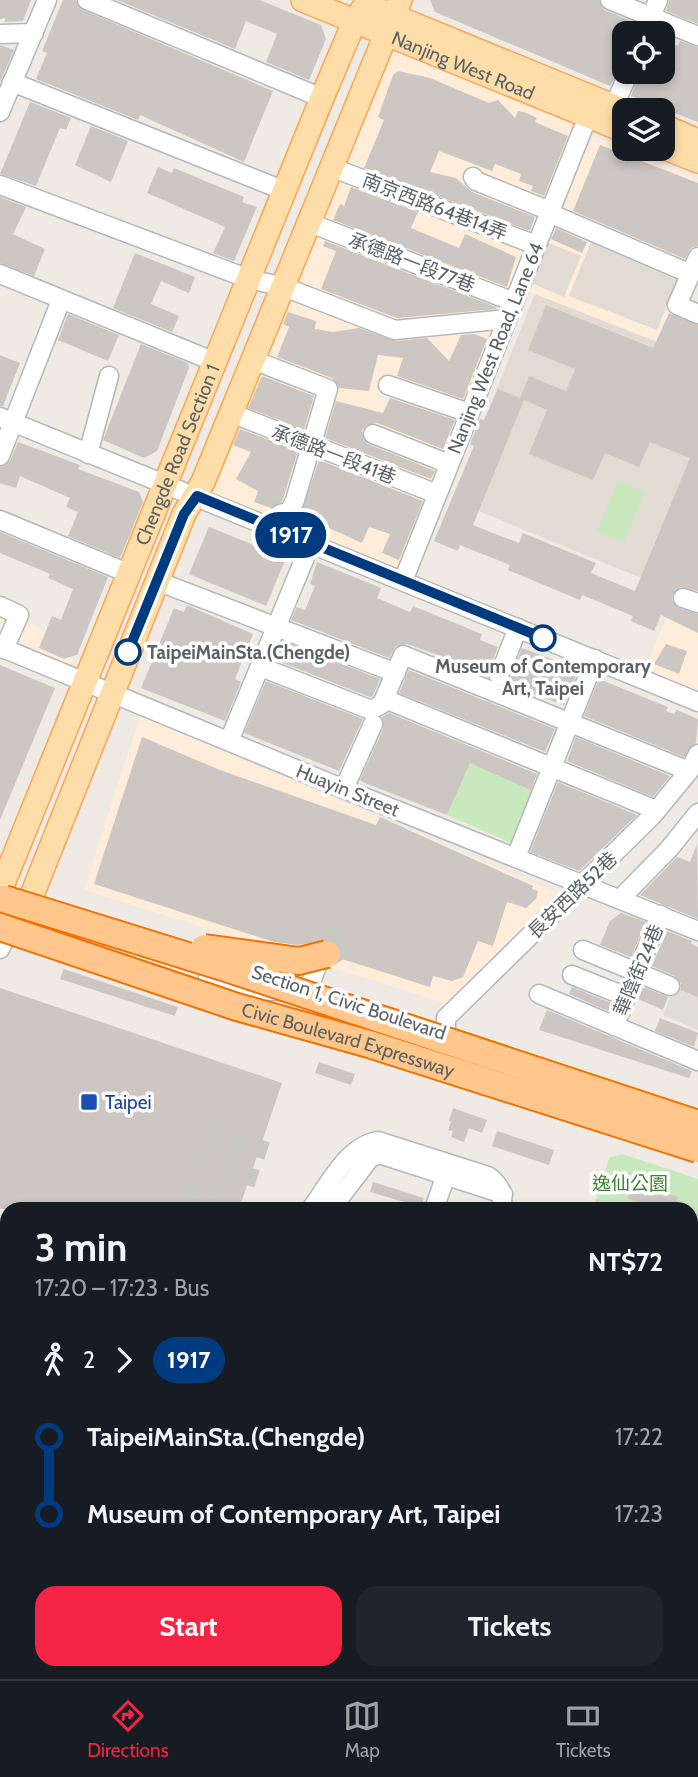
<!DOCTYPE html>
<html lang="en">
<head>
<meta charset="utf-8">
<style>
  body { margin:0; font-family:Cabin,"Noto Sans TC",sans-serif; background:#20242c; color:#f1f3f6; height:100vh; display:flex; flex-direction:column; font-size:26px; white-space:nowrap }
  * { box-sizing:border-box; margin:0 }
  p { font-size:23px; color:#9ea1a6 }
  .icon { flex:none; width:38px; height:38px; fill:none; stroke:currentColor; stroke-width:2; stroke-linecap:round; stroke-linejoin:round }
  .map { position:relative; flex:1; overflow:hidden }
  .side { position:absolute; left:0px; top:1202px; width:698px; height:478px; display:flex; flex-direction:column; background:#171b24; border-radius:21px 21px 0 0; box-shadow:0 4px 10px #0003 }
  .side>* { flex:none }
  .badge { padding:0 14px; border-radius:23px; font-size:24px; line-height:46px }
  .tools { position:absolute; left:612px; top:21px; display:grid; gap:14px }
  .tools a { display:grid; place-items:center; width:63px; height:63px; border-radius:14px; background:#171b24; box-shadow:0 4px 10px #0003; font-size:35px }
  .map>.badge { position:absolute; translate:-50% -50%; box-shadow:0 0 0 4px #fff }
  .legs { display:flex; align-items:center; gap:10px; height:77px; padding:0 35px; font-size:23px }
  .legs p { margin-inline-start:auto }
  .head { display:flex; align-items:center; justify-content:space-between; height:119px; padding:0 35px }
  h1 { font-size:38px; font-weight:700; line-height:52px }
  .primary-button { display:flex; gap:14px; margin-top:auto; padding:14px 35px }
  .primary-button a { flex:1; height:80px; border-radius:21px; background:#f52444; color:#fff; font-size:28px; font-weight:700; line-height:80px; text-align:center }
  .primary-button a+a { background:#20242c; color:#f1f3f6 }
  ul { padding:0 35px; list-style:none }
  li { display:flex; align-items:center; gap:24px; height:77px; font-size:26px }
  li i { display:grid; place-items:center; width:10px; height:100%; margin:0 9px; background:currentColor }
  li i::after { content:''; width:18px; height:18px; margin:-9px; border:5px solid; border-radius:50%; background:#171b24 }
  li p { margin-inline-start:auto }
  li:first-child i { background:linear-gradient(#0000 50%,currentColor 0) }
  li:last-child i { background:linear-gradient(currentColor 50%,#0000 0) }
  .menu { display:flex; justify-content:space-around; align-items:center; height:98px; border-top:2px solid #363941; background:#171b24; font-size:19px; color:#9ea1a6 }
  .menu a { display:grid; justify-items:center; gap:4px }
  .menu .on { color:#f52444 }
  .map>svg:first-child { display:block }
</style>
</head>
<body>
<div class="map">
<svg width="698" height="1679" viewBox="0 0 698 1679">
  <rect width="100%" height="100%" fill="#efeae3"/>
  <g fill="#ffedd9">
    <polygon points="380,46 585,127 513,298 310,220"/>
    <polygon points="593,136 698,179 698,248 689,268 556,213"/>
    <polygon points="552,214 680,274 673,305 698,318 698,358 521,289"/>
    <polygon points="309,225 511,303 503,321 384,323 284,284"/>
    <polygon points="282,289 385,328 504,328 437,490 313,443 331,393 329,379 308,441 243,415"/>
    <polygon points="232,414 306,446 276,519 201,491"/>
    <polygon points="312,449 435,494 402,573 279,522"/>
    <polygon points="676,597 698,606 698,694 643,671"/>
    <polygon points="0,611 79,645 68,670 0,642"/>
    <polygon points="140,716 556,892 448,1004 84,890"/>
    <polygon points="698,1419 698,1659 691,1656 691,1430"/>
  </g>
  <polygon fill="#e0dcd8" points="697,947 698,947 698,1030 663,1015 673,992 677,994"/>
  <g fill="#e1dbd4">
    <polygon points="541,240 581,256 564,297 524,280"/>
    <polygon points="591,242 677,280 657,330 569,296"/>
    <polygon points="535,294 698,358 698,524 670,590 452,500"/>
  </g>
  <g fill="#c8e8be">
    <polygon points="618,481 644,492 624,542 597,531"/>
    <polygon points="470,762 539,792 518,846 447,815"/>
    <polygon points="622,1154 698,1179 698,1254 691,1265 691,1209 593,1209 609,1158"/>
  </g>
  <g fill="#ccc7c2" fill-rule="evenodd">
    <polygon points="0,0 31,0 23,21 5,22 5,18 0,19"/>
    <polygon points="63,0 76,0 83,10 273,91 244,162 140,115 138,120 36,79 47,53 42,51"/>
    <polygon points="117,0 259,0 321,25 326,39 309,80 266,62 277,34 246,21 235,49"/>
    <polygon points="430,0 599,0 605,10 636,23 633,33 625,33 625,62 610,86 435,12"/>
    <polygon points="669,0 698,0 698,24 666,11"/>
    <polygon points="663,40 678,46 680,41 698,47 698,122 631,96 640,72 663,72"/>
    <polygon points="0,45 14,50 0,82"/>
    <polygon points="398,71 430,78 489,103 498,100 515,118 518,111 524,112 537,118 535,122 568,136 544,196 531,191 533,186 519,181 521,174 495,164 492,171 439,151 430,172 456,178 472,192 535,217 530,231 364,168 384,120 378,117 393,75"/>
    <polygon points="30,102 71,118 66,130 60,128 36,186 0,174"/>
    <polygon points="91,126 128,141 111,182 75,165"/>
    <polygon points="600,145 698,183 698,246 691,248 685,259 573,211"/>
    <polygon points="158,167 172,173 174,168 244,197 242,202 257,207 234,261 213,253 225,227 147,193"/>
    <polygon points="351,187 418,212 411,228 459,248 465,234 516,257 507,287 333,220 340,204 344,206"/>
    <polygon points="0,197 26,207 13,234 45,249 34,276 0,263"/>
    <polygon points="556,228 587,242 582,253 551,239"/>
    <polygon points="325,241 496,307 496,309 397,318 321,289 336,251 323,246"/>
    <polygon points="135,253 195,277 189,293 161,281 151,304 179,316 172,332 113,308"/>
    <path d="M546 305 653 348 669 313 698 325V591L680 587 673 594 672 600 679 608 698 614V633L661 615 654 631 631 621 633 616 582 595 580 600 508 570 510 565 460 545 458 551 434 541 474 446 470 444 480 419 484 420 498 389 520 398 529 376 566 391 575 369 528 350ZM524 400 547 410 529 454 593 480 605 453 639 467 650 442 690 458 635 591 591 573 596 563 523 533 519 543 473 525Z"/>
    <polygon points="288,312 316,321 315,329 333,332 359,328 396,341 427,338 449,361 461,335 474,334 487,339 463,399 397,376 403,358 378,355 369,391 339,388 332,378 277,357 289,327 283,324"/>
    <polygon points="68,314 119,335 108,361 58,340"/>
    <polygon points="141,344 188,363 189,368 157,451 144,458 103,440"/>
    <polygon points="0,355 20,363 3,406 0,406"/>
    <polygon points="262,376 314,396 304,430 248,408"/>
    <polygon points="390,398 455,420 443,449 377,423 367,425 362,430 364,440 368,444 435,471 431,479 325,438 336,401 383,413"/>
    <polygon points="240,429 298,451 282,502 271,508 254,502 258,491 236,479 251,452 233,445"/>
    <polygon points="18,442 80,465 78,469 139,492 143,502 120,558 68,536 78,512 66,507 70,498 20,476 16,488 0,483 0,467 10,461"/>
    <polygon points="319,460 423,501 399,560 382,553 390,534 369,527 362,543 300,515"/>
    <polygon points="209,527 286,558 266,606 189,574"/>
    <polygon points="0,532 108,577 77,655 64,659 39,648 52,616 61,620 73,589 48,578 50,574 0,553"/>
    <polygon points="317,562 381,588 377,598 410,612 413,606 482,634 480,640 498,647 488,673 407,644 396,646 389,658 291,620 297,607 305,610 315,586 310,584"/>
    <polygon points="187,605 253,634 235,679 241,682 225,721 141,688 174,608 184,612"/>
    <polygon points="283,641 380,679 373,696 370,697 275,660"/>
    <polygon points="666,644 687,651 679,674 654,664"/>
    <polygon points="522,648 579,669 564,705 513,687 514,681 510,680"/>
    <polygon points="0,665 55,688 0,820"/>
    <polygon points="409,670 555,729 545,752 399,693"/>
    <polygon points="599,679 668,707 666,711 674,714 677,710 698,719 696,743 684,757 584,716"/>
    <polygon points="266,681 363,719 339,771 244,733"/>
    <polygon points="389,713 537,774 531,790 470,763 447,815 365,783 360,780 383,729 382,717"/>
    <polygon points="142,737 220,770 376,825 380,817 533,886 532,889 538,891 536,899 526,908 507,902 493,946 478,941 463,977 452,981 433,976 430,987 342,959 342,950 332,939 298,945 274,942 94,884"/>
    <polygon points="576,737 670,776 653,797 567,761"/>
    <polygon points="558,782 637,815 579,871 530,852"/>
    <polygon points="697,844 698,919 640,895 677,857 690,862"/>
    <polygon points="621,913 646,922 631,957 600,945 610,921"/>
    <polygon points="667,931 692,941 691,944 698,947 698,997 681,990 681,984 675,976 652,966"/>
    <polygon points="64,969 178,1007 175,1016 60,979"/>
    <polygon points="572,987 611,1003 608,1011 569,994"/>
    <polygon points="643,987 668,997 663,1010 638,999"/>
    <polygon points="0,988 282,1083 239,1209 0,1209"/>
    <polygon points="547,1010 692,1071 689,1078 539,1030"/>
    <polygon points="660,1018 698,1033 694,1047 655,1031"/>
    <polygon points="319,1062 355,1074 351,1085 315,1073"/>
    <polygon points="453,1108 487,1120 482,1133 469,1128 464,1142 451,1137 453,1131 448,1130 451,1122 449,1121"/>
    <polygon points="497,1131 554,1150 549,1165 492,1146"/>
    <polygon points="633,1181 678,1197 674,1209 651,1209 652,1207 627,1198"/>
    <polygon points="373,1182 424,1198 421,1207 370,1192"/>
  </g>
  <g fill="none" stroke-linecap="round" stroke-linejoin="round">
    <g stroke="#cac8c4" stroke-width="18" stroke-dasharray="18 9" stroke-linecap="butt">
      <polyline points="205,1130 267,1151"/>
      <polyline points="194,1159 257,1179"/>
      <polyline points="181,1194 227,1209"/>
    </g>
    <polyline stroke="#cac8c4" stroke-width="26" stroke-dasharray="26 13" stroke-linecap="butt" points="327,954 347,942"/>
    <defs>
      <g id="minor">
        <polyline points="87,0 322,98"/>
        <polyline points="610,0 698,36"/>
        <polyline points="644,33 658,0"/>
        <polyline points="0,34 34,33"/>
        <polyline points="12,82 285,191"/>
        <polyline points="614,106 629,72"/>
        <polyline points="0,112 47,0"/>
        <polyline points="333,168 536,245"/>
        <polyline points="473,177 476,181 550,211"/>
        <polyline points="0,185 249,279 284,287 395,330 507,319"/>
        <polyline points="549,213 691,274"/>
        <polyline points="310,223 514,302"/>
        <polyline points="698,257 677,305 698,314"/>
        <polyline points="0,274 215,362"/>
        <polyline points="253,360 328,389 295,500 290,511 280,514 275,528"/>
        <polyline points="388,385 469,413"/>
        <polyline points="231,413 437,494"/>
        <polyline points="0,417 698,702"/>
        <polyline points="373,434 449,464"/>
        <polyline points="88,454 109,376"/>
        <polyline points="0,456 61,300"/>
        <polyline points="0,520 130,574"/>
        <polyline points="157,581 396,673"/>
        <polyline points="403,581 588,116"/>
        <polyline points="683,598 698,603"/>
        <polyline points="0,606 19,615 4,649"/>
        <polyline points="0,647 344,789 698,931"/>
        <polyline points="261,667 371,710 382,704 403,655 689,771"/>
        <polyline points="499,676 518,628"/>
        <polyline points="385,699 656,810"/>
        <polyline points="229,741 311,543"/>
        <polyline points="344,789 373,724"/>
        <polyline points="516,857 595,659"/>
        <polyline points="620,899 669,849 698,813"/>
        <polyline points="0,949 7,935"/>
        <polyline points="583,950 670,986"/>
        <polyline points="572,975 627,997"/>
        <polyline points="208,978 249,990 273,991"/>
        <polyline points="309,988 321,955"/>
        <polyline points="539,994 698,1061"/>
        <polyline points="614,1026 661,915"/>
        <polyline points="446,1033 446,1018 652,816 689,771 698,754"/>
        <path d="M311 1209C328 1186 347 1146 378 1141L488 1176C500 1185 505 1194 501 1209"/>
        <polyline points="331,1209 370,1158 379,1154 503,1194"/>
        <polyline points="434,1209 446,1175"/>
        <polyline points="0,1600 7,1601"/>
        <polyline points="0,1667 7,1668"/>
        <polyline points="28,1673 41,1679"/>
        <polyline points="177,1673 191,1679"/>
      </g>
      <g id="major">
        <path id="s1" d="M303 0 625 131"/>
        <polyline points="381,11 625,111"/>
        <polyline points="663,126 698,141"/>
        <polyline points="663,147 698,161"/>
        <path id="s2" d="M0 891 322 98 355 20 369 0"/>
        <polyline points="17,920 30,900 184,514 203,482 400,0"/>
        <polyline points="691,1297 698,1286"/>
        <polyline points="691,1348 698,1336"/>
        <polyline points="691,1388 698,1377"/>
        <polyline points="0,1401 7,1404"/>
        <polyline points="0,1430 7,1433"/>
        <polyline points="449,1673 450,1679"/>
        <polyline points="564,1673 579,1679"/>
        <polyline points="617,1673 631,1679"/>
        <polyline points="657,1673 671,1679"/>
        <polyline points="468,1679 471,1673"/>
        <polyline points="494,1679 497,1673"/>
        <polyline points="523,1679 526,1673"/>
      </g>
    </defs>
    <use href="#minor" stroke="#b4b8bb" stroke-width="21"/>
    <use href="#major" stroke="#fba451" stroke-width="26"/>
    <use href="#minor" stroke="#fff" stroke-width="18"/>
    <use href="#major" stroke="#ffdda9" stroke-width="23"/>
    <defs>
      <g id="highway-bridge">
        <polyline points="4,899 226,968 698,1124"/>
        <path id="s3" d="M0 927 237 1007 369 1044 698 1149"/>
        <polyline points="204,948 299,961 327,954"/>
      </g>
    </defs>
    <use href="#highway-bridge" stroke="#f36f00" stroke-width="30" stroke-linecap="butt"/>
    <use href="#highway-bridge" stroke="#ffc78b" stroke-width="26"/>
  </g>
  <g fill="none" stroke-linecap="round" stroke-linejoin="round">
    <defs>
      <polyline id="line-1" points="128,652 184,514 197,496 543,638"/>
    </defs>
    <use href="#line-1" stroke="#fff" stroke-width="16"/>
    <use href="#line-1" stroke="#003b80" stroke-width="10"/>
  </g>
  <g fill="#fff" stroke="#003b80" stroke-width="3.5">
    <circle cx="543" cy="638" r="12"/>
    <circle cx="128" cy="652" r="12"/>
  </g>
  <rect fill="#1a4fb4" stroke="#fff" stroke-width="2.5" x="80" y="1093" width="18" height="18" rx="3.5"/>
  <g text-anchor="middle" stroke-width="7" stroke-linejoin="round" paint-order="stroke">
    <g font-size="19" fill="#5b6265" stroke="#fff">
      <text dy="7" stroke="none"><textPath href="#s1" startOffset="173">Nanjing West Road</textPath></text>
      <text transform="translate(435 206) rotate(21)" y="7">南京西路64巷14弄</text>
      <text transform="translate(412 262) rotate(21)" y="7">承德路一段77巷</text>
      <text transform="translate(495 348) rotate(-68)" y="7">Nanjing West Road, Lane 64</text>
      <text transform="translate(334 454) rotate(21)" y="7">承德路一段41巷</text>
      <text dy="7" stroke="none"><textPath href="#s2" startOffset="471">Chengde Road Section 1</textPath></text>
      <text transform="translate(348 790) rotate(22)" y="7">Huayin Street</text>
      <text transform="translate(572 895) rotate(-44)" y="7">長安西路52巷</text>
      <text transform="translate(638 970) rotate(-67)" y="7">華陰街24巷</text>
      <text transform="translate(349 1002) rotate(18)" y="7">Section 1, Civic Boulevard</text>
      <text dy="7" stroke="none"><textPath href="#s3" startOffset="366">Civic Boulevard Expressway</textPath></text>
    </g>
    <g font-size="19" font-weight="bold" fill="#5b6265" stroke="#fff" text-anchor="start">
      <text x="147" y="659">TaipeiMainSta.(Chengde)</text>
      <text x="543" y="673" text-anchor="middle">Museum of Contemporary<tspan x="543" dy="22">Art, Taipei</tspan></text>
    </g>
    <g font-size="19" fill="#164399" stroke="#fff" text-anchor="start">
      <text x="105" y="1109">Taipei</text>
    </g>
    <g font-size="19" fill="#3d822e" stroke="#fff">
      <text x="630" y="1190">逸仙公園</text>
    </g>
  </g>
</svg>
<div class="tools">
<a><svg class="icon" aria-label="locate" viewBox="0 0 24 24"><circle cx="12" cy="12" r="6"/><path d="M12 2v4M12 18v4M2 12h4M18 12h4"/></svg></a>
<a><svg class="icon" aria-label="layers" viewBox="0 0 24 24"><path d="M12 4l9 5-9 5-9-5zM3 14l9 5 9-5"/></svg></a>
</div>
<b class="badge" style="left:291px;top:535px;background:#003b80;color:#fff">1917</b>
<section class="side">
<div class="head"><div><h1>3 min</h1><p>17:20 – 17:23 · Bus</p></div><b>NT$72</b></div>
<div class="legs"><svg class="icon" aria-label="walk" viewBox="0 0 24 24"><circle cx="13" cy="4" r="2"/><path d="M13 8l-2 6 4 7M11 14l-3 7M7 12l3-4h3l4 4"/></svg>2<svg class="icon" aria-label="forward" viewBox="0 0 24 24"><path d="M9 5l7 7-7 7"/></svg><b class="badge" style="background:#003b80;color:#fff">1917</b></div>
<ul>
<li><i style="color:#003b80"></i><b>TaipeiMainSta.(Chengde)</b><p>17:22</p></li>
<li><i style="color:#003b80"></i><b>Museum of Contemporary Art, Taipei</b><p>17:23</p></li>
</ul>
<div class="primary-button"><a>Start</a><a>Tickets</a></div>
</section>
</div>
<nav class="menu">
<a class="on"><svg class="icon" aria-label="directions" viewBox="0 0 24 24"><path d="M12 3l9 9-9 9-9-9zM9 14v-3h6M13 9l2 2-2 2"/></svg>Directions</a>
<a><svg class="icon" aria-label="map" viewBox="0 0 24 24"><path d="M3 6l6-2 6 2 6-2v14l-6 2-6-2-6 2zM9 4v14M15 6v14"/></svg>Map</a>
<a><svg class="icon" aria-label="tickets" viewBox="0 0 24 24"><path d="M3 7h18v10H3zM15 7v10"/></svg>Tickets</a>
</nav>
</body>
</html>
